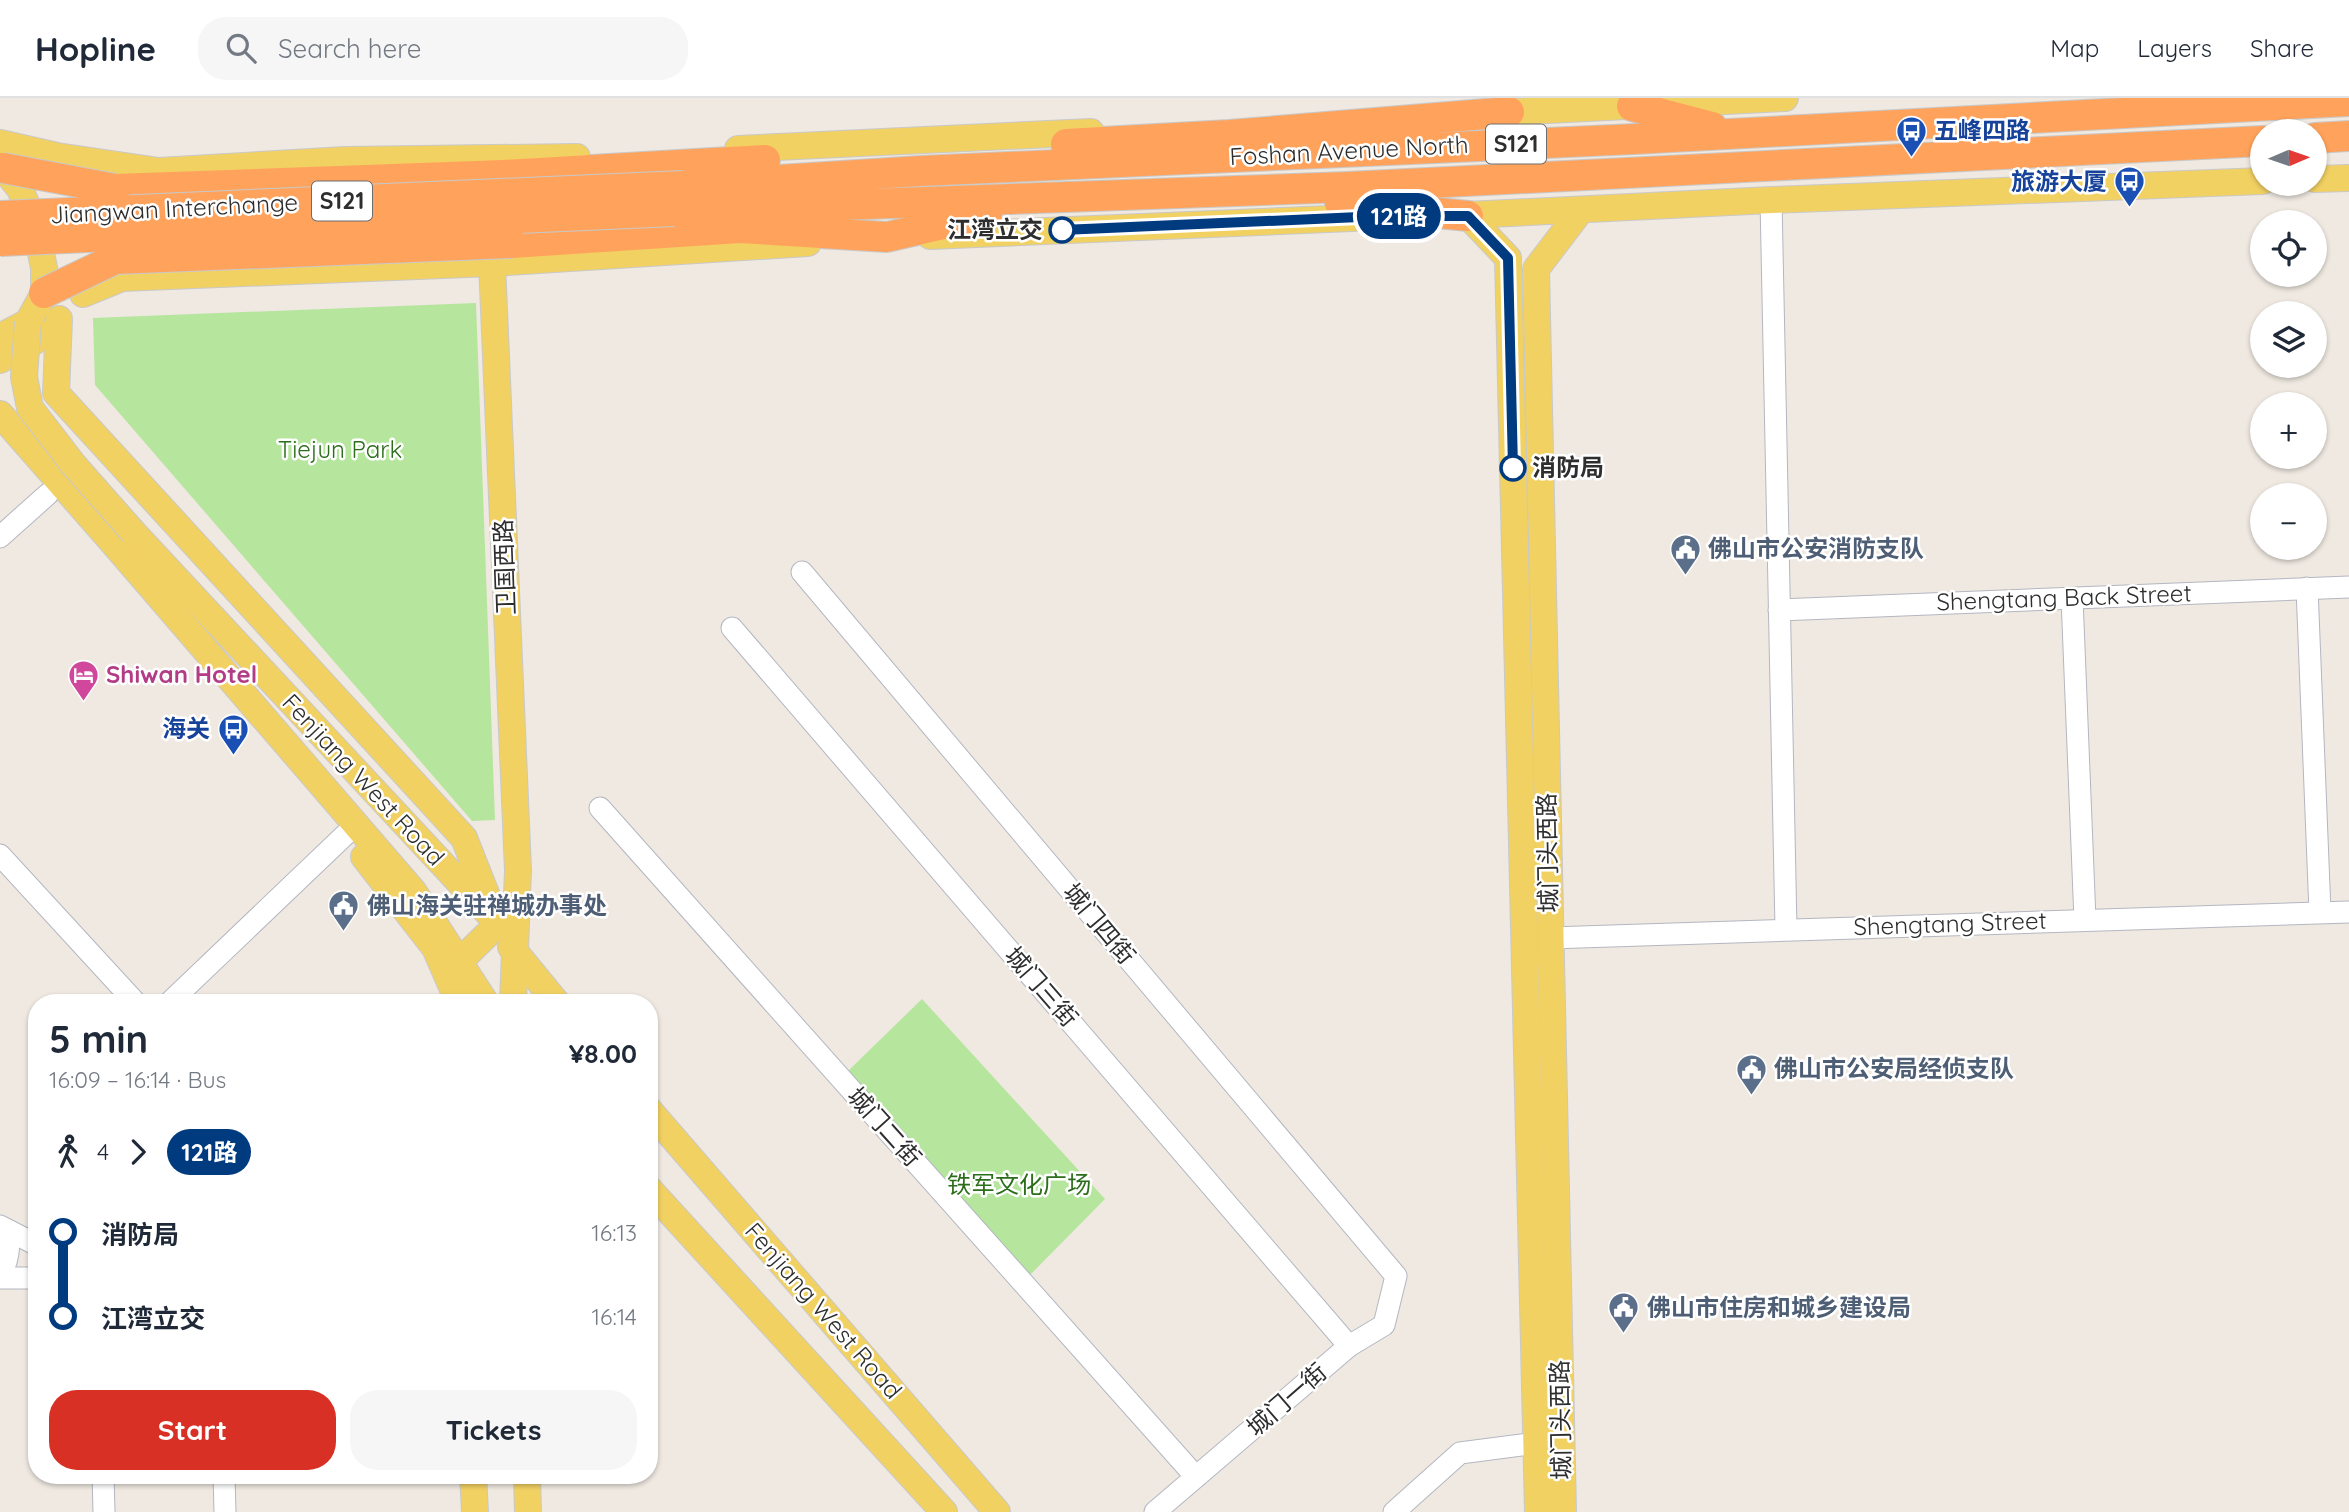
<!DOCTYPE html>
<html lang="en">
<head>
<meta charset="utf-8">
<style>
  body { margin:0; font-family:Quicksand,"Noto Sans SC",sans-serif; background:#f6f6f7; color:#1f2937; height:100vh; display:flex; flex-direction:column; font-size:26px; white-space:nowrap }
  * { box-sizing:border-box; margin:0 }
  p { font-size:23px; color:#747a83 }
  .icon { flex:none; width:38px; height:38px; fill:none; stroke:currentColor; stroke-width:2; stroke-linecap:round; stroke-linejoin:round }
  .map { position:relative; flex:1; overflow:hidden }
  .drawer { position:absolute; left:28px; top:896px; width:630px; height:490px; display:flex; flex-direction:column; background:#fff; border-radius:28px; box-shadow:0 2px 5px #0004 }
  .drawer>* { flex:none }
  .badge { padding:0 14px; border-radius:23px; font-size:24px; line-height:46px }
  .needle { width:46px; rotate:88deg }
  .controls { position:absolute; left:2250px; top:21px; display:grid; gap:14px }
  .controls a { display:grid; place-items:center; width:77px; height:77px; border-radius:50%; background:#fff; box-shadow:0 2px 5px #0004; font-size:35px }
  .map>.badge { position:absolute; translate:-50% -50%; box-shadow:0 0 0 4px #fff }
  .legs { display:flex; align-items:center; gap:10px; height:77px; padding:0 21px; font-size:23px }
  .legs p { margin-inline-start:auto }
  .overview { display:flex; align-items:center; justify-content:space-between; height:119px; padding:0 21px }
  h1 { font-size:38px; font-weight:800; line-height:52px }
  .action { display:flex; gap:14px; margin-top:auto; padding:14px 21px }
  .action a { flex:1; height:80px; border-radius:28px; background:#d93025; color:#fff; font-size:28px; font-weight:800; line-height:80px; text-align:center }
  .action a+a { background:#f6f6f7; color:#1f2937 }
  ul { padding:0 21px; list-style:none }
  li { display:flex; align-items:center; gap:24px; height:84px; font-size:26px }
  li i { display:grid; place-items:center; width:10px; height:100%; margin:0 9px; background:currentColor }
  li i::after { content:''; width:18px; height:18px; margin:-9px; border:5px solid; border-radius:50%; background:#fff }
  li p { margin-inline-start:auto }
  li:first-child i { background:linear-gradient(#0000 50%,currentColor 0) }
  li:last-child i { background:linear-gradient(currentColor 50%,#0000 0) }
  header { display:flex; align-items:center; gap:42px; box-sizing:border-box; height:98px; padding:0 35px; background:#fff; border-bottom:2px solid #e0e1e3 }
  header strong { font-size:33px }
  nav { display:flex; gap:38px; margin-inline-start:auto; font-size:24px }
  .search { width:490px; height:63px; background:#f6f6f7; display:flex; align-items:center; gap:18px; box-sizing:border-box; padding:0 24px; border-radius:28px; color:#747a83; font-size:26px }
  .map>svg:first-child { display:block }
</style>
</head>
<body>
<header>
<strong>Hopline</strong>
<div class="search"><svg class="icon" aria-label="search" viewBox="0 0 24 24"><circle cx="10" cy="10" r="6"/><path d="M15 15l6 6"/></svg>Search here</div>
<nav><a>Map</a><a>Layers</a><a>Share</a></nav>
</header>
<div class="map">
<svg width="2349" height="1414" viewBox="0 0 2349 1414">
  <rect width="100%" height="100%" fill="#efe9e1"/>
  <g fill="#b6e59e">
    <polygon points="476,205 495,722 472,723 95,287 93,220"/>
    <polygon points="922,901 1105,1101 1028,1179 848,973"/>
  </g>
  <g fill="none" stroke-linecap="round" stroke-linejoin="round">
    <defs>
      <g id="minor">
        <polyline points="1771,102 1786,831"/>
        <polyline points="0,439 48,396"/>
        <polyline points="802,474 1396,1178 1384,1227 1349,1248 1155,1414"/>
        <polyline points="2307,490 2320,814"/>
        <polyline points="2072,500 2085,822"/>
        <polyline points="1779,512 2349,489"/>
        <polyline points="732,530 1349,1248"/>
        <polyline points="600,710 1196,1379"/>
        <polyline points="0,757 136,905"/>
        <polyline points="1550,840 2349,814"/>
        <polyline points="169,905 346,736"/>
        <polyline points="0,1128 37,1147"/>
        <path d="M0 1177C9 1163 9 1149 9 1133"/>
        <polyline points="0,1180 37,1180"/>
        <polyline points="103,1377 104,1414"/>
        <polyline points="224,1377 225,1414"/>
        <polyline points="1394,1414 1460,1355 1536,1345"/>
      </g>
      <g id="major">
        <polyline points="1490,15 1785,0"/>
        <polyline points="0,45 57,58 159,73 345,62 577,59"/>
        <polyline points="738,51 1091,34"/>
        <polyline points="0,70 3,70 20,91 36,129 44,170 44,195 28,224 0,239"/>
        <polyline points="2315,81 2349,80"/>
        <polyline points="1448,118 1771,102 2263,83"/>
        <polyline points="1468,118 1508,160 1538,1414"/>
        <polyline points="930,138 1375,119"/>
        <polyline points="492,165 518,772 513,905"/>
        <polyline points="83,196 122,180 492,165 808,145"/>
        <polyline points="59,221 56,295 464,740 498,826"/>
        <polyline points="0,262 35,243 43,236"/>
        <polyline points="0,316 114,446 414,794 486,905"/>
        <polyline points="133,434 488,815"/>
        <polyline points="364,759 435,850 459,905"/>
        <polyline points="511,849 557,905"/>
        <polyline points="459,864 498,826 504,810"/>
        <polyline points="649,1012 997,1414"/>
        <polyline points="649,1091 944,1414"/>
        <polyline points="473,1377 475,1414"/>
        <polyline points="527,1377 528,1414"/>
        <polyline points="1563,1414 1536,171 1581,112"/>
      </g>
      <g id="highway">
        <polyline points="1632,8 1712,29"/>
        <polyline points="2315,40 2349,38"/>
        <polyline points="1066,46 1229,37 1509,14"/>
        <polyline points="684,88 920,73 1635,41 2349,3"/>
        <polyline points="115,91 503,77 765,62"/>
        <polyline points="1340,105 1468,118"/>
        <polyline points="674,113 1347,89 2263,43"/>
        <polyline points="512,145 740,130 887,139 987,116"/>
      </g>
    </defs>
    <use href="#minor" stroke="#b4b7c1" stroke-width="23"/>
    <use href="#major" stroke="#c9c9c9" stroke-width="28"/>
    <use href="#highway" stroke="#c9c9c9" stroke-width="32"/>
    <use href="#minor" stroke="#fff" stroke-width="21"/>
    <use href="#major" stroke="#f2d163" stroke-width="26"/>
    <use href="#highway" stroke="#ffa35c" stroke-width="30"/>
    <defs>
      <polyline id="major-bridge" points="28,224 24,279 30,310 73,366 133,434"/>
      <g id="highway-bridge">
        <polyline points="3,70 115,91"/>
        <polyline points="0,118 684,88"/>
        <polyline points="0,143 674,113"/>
        <polyline points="44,195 115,161 512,145"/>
      </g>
    </defs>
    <use href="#major-bridge" stroke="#c9c9c9" stroke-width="28" stroke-linecap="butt"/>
    <use href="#highway-bridge" stroke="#c9c9c9" stroke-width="32" stroke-linecap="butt"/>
    <use href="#major-bridge" stroke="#f2d163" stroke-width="26"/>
    <use href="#highway-bridge" stroke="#ffa35c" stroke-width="30"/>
  </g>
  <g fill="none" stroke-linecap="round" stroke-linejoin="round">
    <defs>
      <polyline id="line-1" points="1062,132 1382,118 1468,118 1508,160 1513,370"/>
    </defs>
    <use href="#line-1" stroke="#fff" stroke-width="16"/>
    <use href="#line-1" stroke="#003b80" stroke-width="10"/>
  </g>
  <defs>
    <symbol id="bus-pin" viewBox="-11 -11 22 30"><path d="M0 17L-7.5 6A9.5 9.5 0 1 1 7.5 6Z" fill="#1a4fb4" stroke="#fff"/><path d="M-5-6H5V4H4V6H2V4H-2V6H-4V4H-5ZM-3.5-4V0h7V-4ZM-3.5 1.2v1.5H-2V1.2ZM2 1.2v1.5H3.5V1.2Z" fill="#fff"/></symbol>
    <symbol id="civic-pin" viewBox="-11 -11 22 30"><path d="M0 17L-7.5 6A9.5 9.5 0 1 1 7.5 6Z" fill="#5c6f8a" stroke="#fff"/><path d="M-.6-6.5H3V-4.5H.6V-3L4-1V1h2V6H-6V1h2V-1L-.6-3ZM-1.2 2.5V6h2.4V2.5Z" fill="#fff"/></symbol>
    <symbol id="hotel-pin" viewBox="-11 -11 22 30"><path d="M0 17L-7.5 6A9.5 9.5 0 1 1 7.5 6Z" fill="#d1479c" stroke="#fff"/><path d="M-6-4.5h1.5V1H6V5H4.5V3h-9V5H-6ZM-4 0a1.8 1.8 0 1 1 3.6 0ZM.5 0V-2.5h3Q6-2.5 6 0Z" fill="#fff"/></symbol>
  </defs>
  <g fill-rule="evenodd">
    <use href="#bus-pin" x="1894" y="16" width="35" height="47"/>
    <use href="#bus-pin" x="2112" y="66" width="35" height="47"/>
    <use href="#civic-pin" x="1668" y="434" width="35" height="47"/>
    <use href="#hotel-pin" x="66" y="560" width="35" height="47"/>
    <use href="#bus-pin" x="216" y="614" width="35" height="47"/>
    <use href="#civic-pin" x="326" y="790" width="35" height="47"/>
    <use href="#civic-pin" x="1734" y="954" width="35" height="47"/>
    <use href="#civic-pin" x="1606" y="1192" width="35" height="47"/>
  </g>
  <g fill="#fff" stroke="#003b80" stroke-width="3.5">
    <circle cx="1062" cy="132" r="12"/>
    <circle cx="1513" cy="370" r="12"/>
  </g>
  <g text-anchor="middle" stroke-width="5" stroke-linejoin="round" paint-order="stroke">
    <g fill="#fff" stroke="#6d6d6d" stroke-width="2">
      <rect x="1486" y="26.5" width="60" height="39" rx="5"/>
      <rect x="312" y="83.5" width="60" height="39" rx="5"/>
    </g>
    <g font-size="23" font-weight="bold" fill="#2e2e2e">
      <text x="1516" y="54">S121</text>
      <text x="342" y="111">S121</text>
    </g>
    <g font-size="24" font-weight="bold" fill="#164399" stroke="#fff" text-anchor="end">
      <text x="1934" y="41" text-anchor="start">五峰四路</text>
      <text x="2107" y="92">旅游大厦</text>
      <text x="210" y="639">海关</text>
    </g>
    <g font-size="24" fill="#2e2e2e" stroke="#fff">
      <text transform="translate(1349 53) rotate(-3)" y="8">Foshan Avenue North</text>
      <text transform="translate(174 111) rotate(-3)" y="8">Jiangwan Interchange</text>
      <text transform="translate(505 469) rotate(-92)" y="8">卫国西路</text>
      <text transform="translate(2064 500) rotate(-2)" y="8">Shengtang Back Street</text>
      <text transform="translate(363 682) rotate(47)" y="8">Fenjiang West Road</text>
      <text transform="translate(1548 755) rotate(-91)" y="8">城门头西路</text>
      <text transform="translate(1099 826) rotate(50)" y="8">城门四街</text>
      <text transform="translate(1950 826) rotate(-2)" y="8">Shengtang Street</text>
      <text transform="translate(1041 889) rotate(49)" y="8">城门三街</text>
      <text transform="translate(884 1029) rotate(48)" y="8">城门二街</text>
      <text transform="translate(823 1213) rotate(49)" y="8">Fenjiang West Road</text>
      <text transform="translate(1287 1302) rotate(-41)" y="8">城门一街</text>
      <text transform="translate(1561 1322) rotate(-91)" y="8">城门头西路</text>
    </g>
    <g font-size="24" font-weight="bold" fill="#2e2e2e" stroke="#fff" text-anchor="end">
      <text x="1043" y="140">江湾立交</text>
      <text x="1532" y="378" text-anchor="start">消防局</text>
    </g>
    <g font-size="24" fill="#2c6e1b" stroke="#fff">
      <text x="340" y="360">Tiejun Park</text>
      <text x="1019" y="1095">铁军文化广场</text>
    </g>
    <g font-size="24" font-weight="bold" fill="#4e5e75" stroke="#fff" text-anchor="start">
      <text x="1708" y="459">佛山市公安消防支队</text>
      <text x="367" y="816">佛山海关驻禅城办事处</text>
      <text x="1774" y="979">佛山市公安局经侦支队</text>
      <text x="1647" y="1218">佛山市住房和城乡建设局</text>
    </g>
    <g font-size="24" font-weight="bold" fill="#b23c85" stroke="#fff" text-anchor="start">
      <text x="106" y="585">Shiwan Hotel</text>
    </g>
  </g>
</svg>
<div class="controls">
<a><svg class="needle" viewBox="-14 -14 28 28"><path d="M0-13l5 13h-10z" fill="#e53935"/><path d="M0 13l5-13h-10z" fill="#747a83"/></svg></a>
<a><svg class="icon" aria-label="locate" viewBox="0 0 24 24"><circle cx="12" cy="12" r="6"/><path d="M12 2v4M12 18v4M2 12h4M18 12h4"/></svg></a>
<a><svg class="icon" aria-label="layers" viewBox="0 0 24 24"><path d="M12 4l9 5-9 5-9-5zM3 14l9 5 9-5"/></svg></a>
<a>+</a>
<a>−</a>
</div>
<b class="badge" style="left:1399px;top:118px;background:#003b80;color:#fff">121路</b>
<section class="drawer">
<div class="overview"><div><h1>5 min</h1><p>16:09 – 16:14 · Bus</p></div><b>¥8.00</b></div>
<div class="legs"><svg class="icon" aria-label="walk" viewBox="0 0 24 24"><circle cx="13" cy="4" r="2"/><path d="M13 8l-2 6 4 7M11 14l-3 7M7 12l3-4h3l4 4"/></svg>4<svg class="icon" aria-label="forward" viewBox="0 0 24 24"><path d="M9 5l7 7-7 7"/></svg><b class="badge" style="background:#003b80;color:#fff">121路</b></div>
<ul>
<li><i style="color:#003b80"></i><b>消防局</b><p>16:13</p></li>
<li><i style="color:#003b80"></i><b>江湾立交</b><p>16:14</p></li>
</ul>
<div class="action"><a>Start</a><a>Tickets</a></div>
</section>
</div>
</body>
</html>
